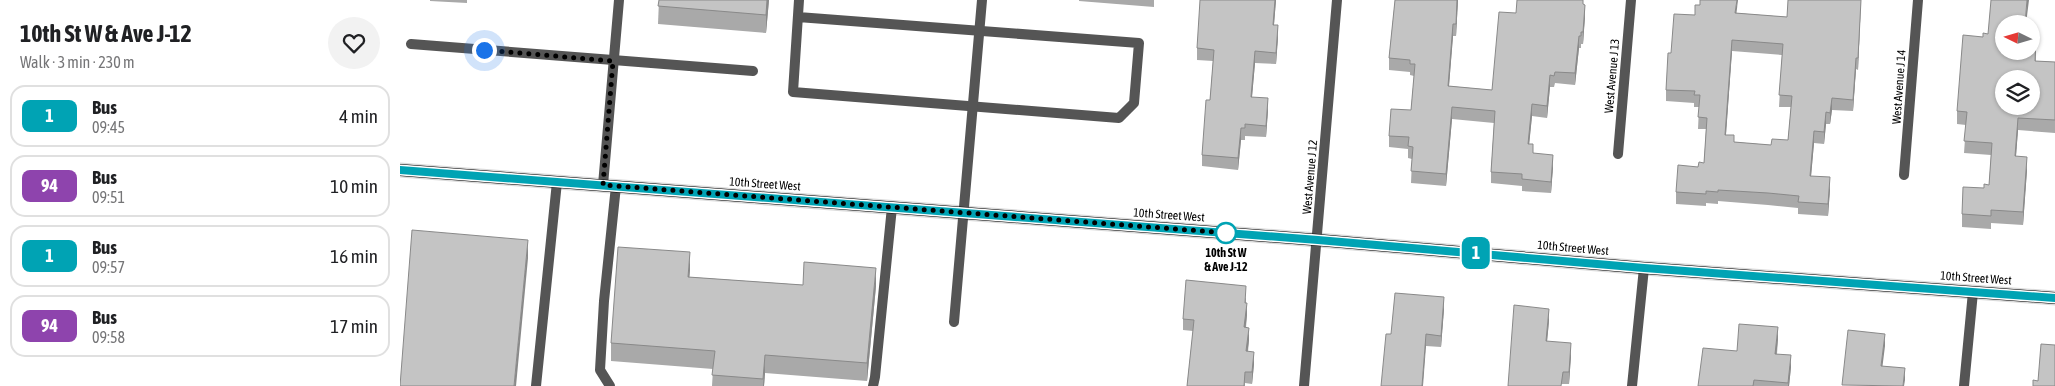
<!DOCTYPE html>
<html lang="en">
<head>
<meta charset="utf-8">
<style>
  body { margin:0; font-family:"Asap Condensed",sans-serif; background:#f2f2f2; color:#202124; height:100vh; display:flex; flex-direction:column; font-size:19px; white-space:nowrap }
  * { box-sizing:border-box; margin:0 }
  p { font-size:16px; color:#757577 }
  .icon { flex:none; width:28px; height:28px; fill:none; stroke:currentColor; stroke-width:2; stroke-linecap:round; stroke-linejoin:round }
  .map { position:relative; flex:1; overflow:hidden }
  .side { display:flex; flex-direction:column; background:#fff; width:400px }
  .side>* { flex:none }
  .badge { padding:0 10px; border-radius:8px; font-size:18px; line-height:32px }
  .needle { width:32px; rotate:275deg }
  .buttons { position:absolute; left:1595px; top:15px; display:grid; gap:10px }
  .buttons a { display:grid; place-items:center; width:45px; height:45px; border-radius:50%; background:#fff; box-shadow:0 1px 4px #0004; font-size:25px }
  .you { position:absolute; width:25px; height:25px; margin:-12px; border:4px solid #fff; border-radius:50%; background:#1a73e8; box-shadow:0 0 0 8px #1a73e833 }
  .map>.badge { position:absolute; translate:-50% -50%; box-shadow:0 0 0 2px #fff }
  .round { display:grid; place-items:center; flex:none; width:52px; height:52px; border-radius:26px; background:#f2f2f2 }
  .headline { display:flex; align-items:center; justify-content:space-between; height:85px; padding:0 20px }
  h1 { font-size:24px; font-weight:700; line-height:38px }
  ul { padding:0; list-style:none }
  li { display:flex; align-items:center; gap:15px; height:62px; margin:0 10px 8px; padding:0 10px; border:2px solid #e0e0e0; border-radius:15px }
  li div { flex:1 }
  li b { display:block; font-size:19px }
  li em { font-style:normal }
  li .badge { min-width:55px; font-weight:700; text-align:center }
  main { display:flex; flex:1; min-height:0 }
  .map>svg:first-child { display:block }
</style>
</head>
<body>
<main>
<section class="side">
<div class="headline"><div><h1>10th St W &amp; Ave J-12</h1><p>Walk · 3 min · 230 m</p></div><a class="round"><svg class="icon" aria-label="heart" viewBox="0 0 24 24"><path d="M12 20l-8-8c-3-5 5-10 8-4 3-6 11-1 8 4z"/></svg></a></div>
<ul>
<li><span class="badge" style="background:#00a3b4;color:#fff">1</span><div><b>Bus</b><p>09:45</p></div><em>4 min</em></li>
<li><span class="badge" style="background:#8e44ad;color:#fff">94</span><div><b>Bus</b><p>09:51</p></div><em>10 min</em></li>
<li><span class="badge" style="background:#00a3b4;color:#fff">1</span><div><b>Bus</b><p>09:57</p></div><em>16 min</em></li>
<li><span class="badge" style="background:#8e44ad;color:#fff">94</span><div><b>Bus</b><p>09:58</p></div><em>17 min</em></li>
</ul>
</section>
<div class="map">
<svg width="1655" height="386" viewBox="0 0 1655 386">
  <rect width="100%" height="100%" fill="#fff"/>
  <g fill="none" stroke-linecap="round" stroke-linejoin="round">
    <defs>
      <polyline id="primary" points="0,170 918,240 1244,268 1655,298"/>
    </defs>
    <use href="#primary" stroke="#dbdbdb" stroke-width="15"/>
    <g stroke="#555" stroke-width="10">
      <polyline points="398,17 739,43 734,103 719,118 393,92 399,0"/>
      <polyline points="11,44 353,71"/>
      <polyline points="203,185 219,0"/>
      <polyline points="554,322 582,0"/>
      <polyline points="136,386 157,182"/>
      <polyline points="210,386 200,370 204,301 216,186"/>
      <polyline points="473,386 475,377 492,207"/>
    </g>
    <g stroke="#555" stroke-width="10">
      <polyline points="1218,154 1231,0"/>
      <polyline points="1504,175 1518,0"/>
      <polyline points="904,386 937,0"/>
      <polyline points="1232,386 1244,268"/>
      <polyline points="1564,386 1573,292"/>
    </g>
    <use href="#primary" stroke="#000" stroke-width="12"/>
  </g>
  <g fill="#a9a9a9" fill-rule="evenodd">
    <polygon points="30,0 67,0 67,3 30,1"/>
    <polygon points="259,0 369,0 366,33 258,24"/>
    <polygon points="679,0 754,0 754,7 679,1"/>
    <polygon points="876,0 874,25 878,37 876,64 855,63 852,97 868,110 866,137 845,136 845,140 841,140 838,170 802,166 802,155 810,100 813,61 797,60 797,48"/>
    <polygon points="995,0 1058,0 1056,36 1053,36 1049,86 1092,90 1116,13 1183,4 1185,16 1183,44 1181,44 1181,48 1179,48 1175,85 1155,83 1154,87 1150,87 1147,118 1132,116 1129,144 1133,154 1153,167 1151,193 1122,191 1122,186 1091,183 1091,172 1094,123 1052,119 1046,186 1011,183 1012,159 1008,158 1008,149 989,147 989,136 1011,110 1014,76 1010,75 1010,72 989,70 989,58"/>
    <path d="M1461 0 1458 70 1456 69 1453 111 1432 110 1430 124H1426L1424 144 1414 143 1411 176 1430 189 1428 216 1398 214V208L1368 205 1318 201V204L1306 203V206L1276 204V192L1298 167 1304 163 1306 129H1298L1299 107H1294V103L1266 101V90L1271 53 1295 15 1300 5 1336 13 1387 17ZM1332 51 1382 55 1379 107H1391L1388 140 1371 145 1334 142 1326 135Z"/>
    <polygon points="1627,9 1604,24 1636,51 1636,61 1655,62 1655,133 1618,130 1616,156 1627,170 1623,225 1591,223 1591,229 1562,227 1562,214 1584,188 1589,185 1591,155 1564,153 1566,125 1557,124 1557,111 1583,37"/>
    <polygon points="290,270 289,277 403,285 476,286 467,381 365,373 364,386 312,386 313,369 211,361 211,343"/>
    <polygon points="846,298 846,303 847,315 846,328 849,340 848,352 854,364 852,384 845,383 845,386 787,386 793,331 783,330 783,319"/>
    <polygon points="1044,309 1041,347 1026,346 991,334"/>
    <polygon points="1149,321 1147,341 1171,355 1169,384 1163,384 1108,386"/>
    <polygon points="1378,339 1377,354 1391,367 1389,386 1298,386 1337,351"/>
  </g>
  <g fill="#898989">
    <polygon points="367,0 369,0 366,33 366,15"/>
    <polygon points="875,0 876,0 873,36 873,25"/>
    <polygon points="1057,0 1058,0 1056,36 1056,24"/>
    <polygon points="1337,0 1338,0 1335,25 1335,13"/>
    <polygon points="1461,0 1458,70 1458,58"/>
    <polygon points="1627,0 1629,0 1626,24 1625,24"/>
    <polygon points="1185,5 1185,16 1183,44 1183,32"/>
    <polygon points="1053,24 1053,36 1048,98 1048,86"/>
    <polygon points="878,25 878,37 876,64 876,53"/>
    <polygon points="1179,36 1179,48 1175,85 1175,73"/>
    <polygon points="1332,40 1332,51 1325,147 1325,135"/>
    <polygon points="855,51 855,63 851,108 851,97"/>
    <polygon points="1456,58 1456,69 1453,111 1453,100"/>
    <polygon points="1150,75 1150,87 1147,118 1147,106"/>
    <polygon points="868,98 868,110 866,137 866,126"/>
    <polygon points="1432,98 1432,110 1430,124 1430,113"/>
    <polygon points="1132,104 1132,116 1128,156 1128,144"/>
    <polygon points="1052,107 1052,119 1046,186 1046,174"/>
    <polygon points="1426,112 1426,124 1424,144 1424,132"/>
    <polygon points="1618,118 1618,130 1615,169 1615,156"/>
    <polygon points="841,128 841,140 838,170 838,158"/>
    <polygon points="1414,131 1414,143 1410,188 1410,176"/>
    <polygon points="1153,155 1153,167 1151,193 1151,182"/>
    <polygon points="1627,157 1627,170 1623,225 1623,212"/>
    <polygon points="1430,177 1430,189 1428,216 1428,204"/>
    <polygon points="128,240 128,258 116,386 114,386"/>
    <polygon points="290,252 290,270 288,295 288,277"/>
    <polygon points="476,268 476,286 467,381 467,363"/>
    <polygon points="1044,297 1044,309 1041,347 1041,336"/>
    <polygon points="847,303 847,315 844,339 844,327"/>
    <polygon points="1149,309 1149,321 1146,352 1146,341"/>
    <polygon points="1378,327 1378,339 1375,365 1375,354"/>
    <polygon points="849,328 849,340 846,363 846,351"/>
    <polygon points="1026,334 1026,346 1023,386 1022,386"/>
    <polygon points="1485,334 1485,346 1481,378 1481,366"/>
    <polygon points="1171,343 1171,355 1169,384 1169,372"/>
    <polygon points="854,352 854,364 852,384 852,372"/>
    <polygon points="365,355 365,373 364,386 363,386"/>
    <polygon points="1391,355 1391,367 1389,386 1388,386"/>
    <polygon points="1505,368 1505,380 1504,386 1503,386"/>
  </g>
  <g fill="#c4c4c4" stroke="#898989" fill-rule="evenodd">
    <polygon points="259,0 367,0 366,15 258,6"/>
    <polygon points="800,0 875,0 873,25 878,25 876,53 855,51 851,97 868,98 866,126 845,124 845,128 841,128 838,158 802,155 806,100 810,100 814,50 797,48"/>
    <polygon points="995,0 1057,0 1056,24 1053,24 1048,86 1092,90 1099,12 1116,13 1117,0 1183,0 1183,4 1185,5 1183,32 1181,32 1181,36 1179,36 1175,73 1155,72 1154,76 1150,75 1147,106 1132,104 1128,144 1133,144 1133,153 1153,155 1151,182 1122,179 1122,174 1091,172 1095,111 1052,107 1046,174 1011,171 1013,147 1008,146 1009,137 989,136 991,109 1011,110 1015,64 1010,64 1010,60 989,58"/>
    <path d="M1300 0H1337L1335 13 1387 17 1388 0H1461L1458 58H1456L1453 100 1432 98 1430 113 1426 112 1424 132 1414 131 1410 176 1430 177 1428 204 1398 202 1399 196 1368 193 1318 190V192L1306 191V194L1276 192 1278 165 1298 167 1299 162 1304 163 1307 118 1298 117 1300 95H1294L1295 91 1266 90 1268 53H1271L1274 14 1295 15V5H1300ZM1332 40 1383 44 1379 95 1392 96 1388 140 1372 139 1371 145 1334 142V135H1325Z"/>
    <path d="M1591 0H1627L1625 24H1604V51H1631V37L1636 38 1635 61 1655 62V120L1618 118 1615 156 1627 157 1623 212 1591 210V216L1562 214 1563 187 1584 188V184L1589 185 1592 143 1564 141 1567 112 1557 111 1563 35 1583 37V33L1588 34ZM1604 79H1631V106H1604Z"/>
    <polygon points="12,230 128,240 114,386 0,386"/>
    <polygon points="218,247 290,252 288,277 403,285 404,262 476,268 467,363 365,355 363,379 312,375 315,351 211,343"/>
    <polygon points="786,280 846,286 845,303 847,303 844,327 849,328 846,351 854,352 852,372 845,372 844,386 787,386 794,320 783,319"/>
    <polygon points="995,293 1044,297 1041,336 1026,334 1022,386 981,386 986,334 991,334"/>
    <polygon points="1114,305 1149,309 1146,341 1171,343 1169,372 1163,372 1161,386 1108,386"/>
    <polygon points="1339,324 1378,327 1375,354 1391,355 1388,383 1354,380 1353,386 1298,386 1303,348 1337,351"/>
    <polygon points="1448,330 1485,334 1481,366 1505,368 1503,386 1442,385"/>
    <polygon points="1641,344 1655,345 1655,386 1633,386 1633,380 1638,381"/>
  </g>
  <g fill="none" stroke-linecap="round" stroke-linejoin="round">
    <defs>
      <polyline id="line" points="0,170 918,240 1244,268 1655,298"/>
    </defs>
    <use href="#line" stroke="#fff" stroke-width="11"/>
    <use href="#line" stroke="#00a3b4" stroke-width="8"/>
    <polyline stroke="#000" stroke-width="5" stroke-dasharray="0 9" points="84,50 213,61 203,185 828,233 826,233"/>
  </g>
  <circle fill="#fff" stroke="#00a3b4" stroke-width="2.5" cx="826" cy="233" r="10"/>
  <g text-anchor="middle" stroke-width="4.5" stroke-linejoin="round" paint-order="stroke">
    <g font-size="12" fill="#000" stroke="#fff">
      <text transform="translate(1212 76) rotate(-85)" y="4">West Avenue J 13</text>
      <text transform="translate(1499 87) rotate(-86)" y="4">West Avenue J 14</text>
      <text transform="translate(910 177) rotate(-85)" y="4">West Avenue J 12</text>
      <text transform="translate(365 184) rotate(4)" y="4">10th Street West</text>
      <text transform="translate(769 215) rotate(4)" y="4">10th Street West</text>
      <text transform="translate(1173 248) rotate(5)" y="4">10th Street West</text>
      <text transform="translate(1576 278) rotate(4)" y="4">10th Street West</text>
    </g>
    <g font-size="12" font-weight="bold" fill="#000" stroke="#fff">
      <text x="826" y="257">10th St W<tspan x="826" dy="14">&amp; Ave J-12</tspan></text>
    </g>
  </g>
</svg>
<div class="buttons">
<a><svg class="needle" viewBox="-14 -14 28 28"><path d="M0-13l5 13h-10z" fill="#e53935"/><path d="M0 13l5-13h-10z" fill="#757577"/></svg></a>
<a><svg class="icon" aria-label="layers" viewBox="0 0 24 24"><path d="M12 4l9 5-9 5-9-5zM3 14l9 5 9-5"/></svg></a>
</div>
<div class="you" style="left:84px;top:50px"></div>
<b class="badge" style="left:1076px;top:253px;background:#00a3b4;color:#fff">1</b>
</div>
</main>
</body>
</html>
